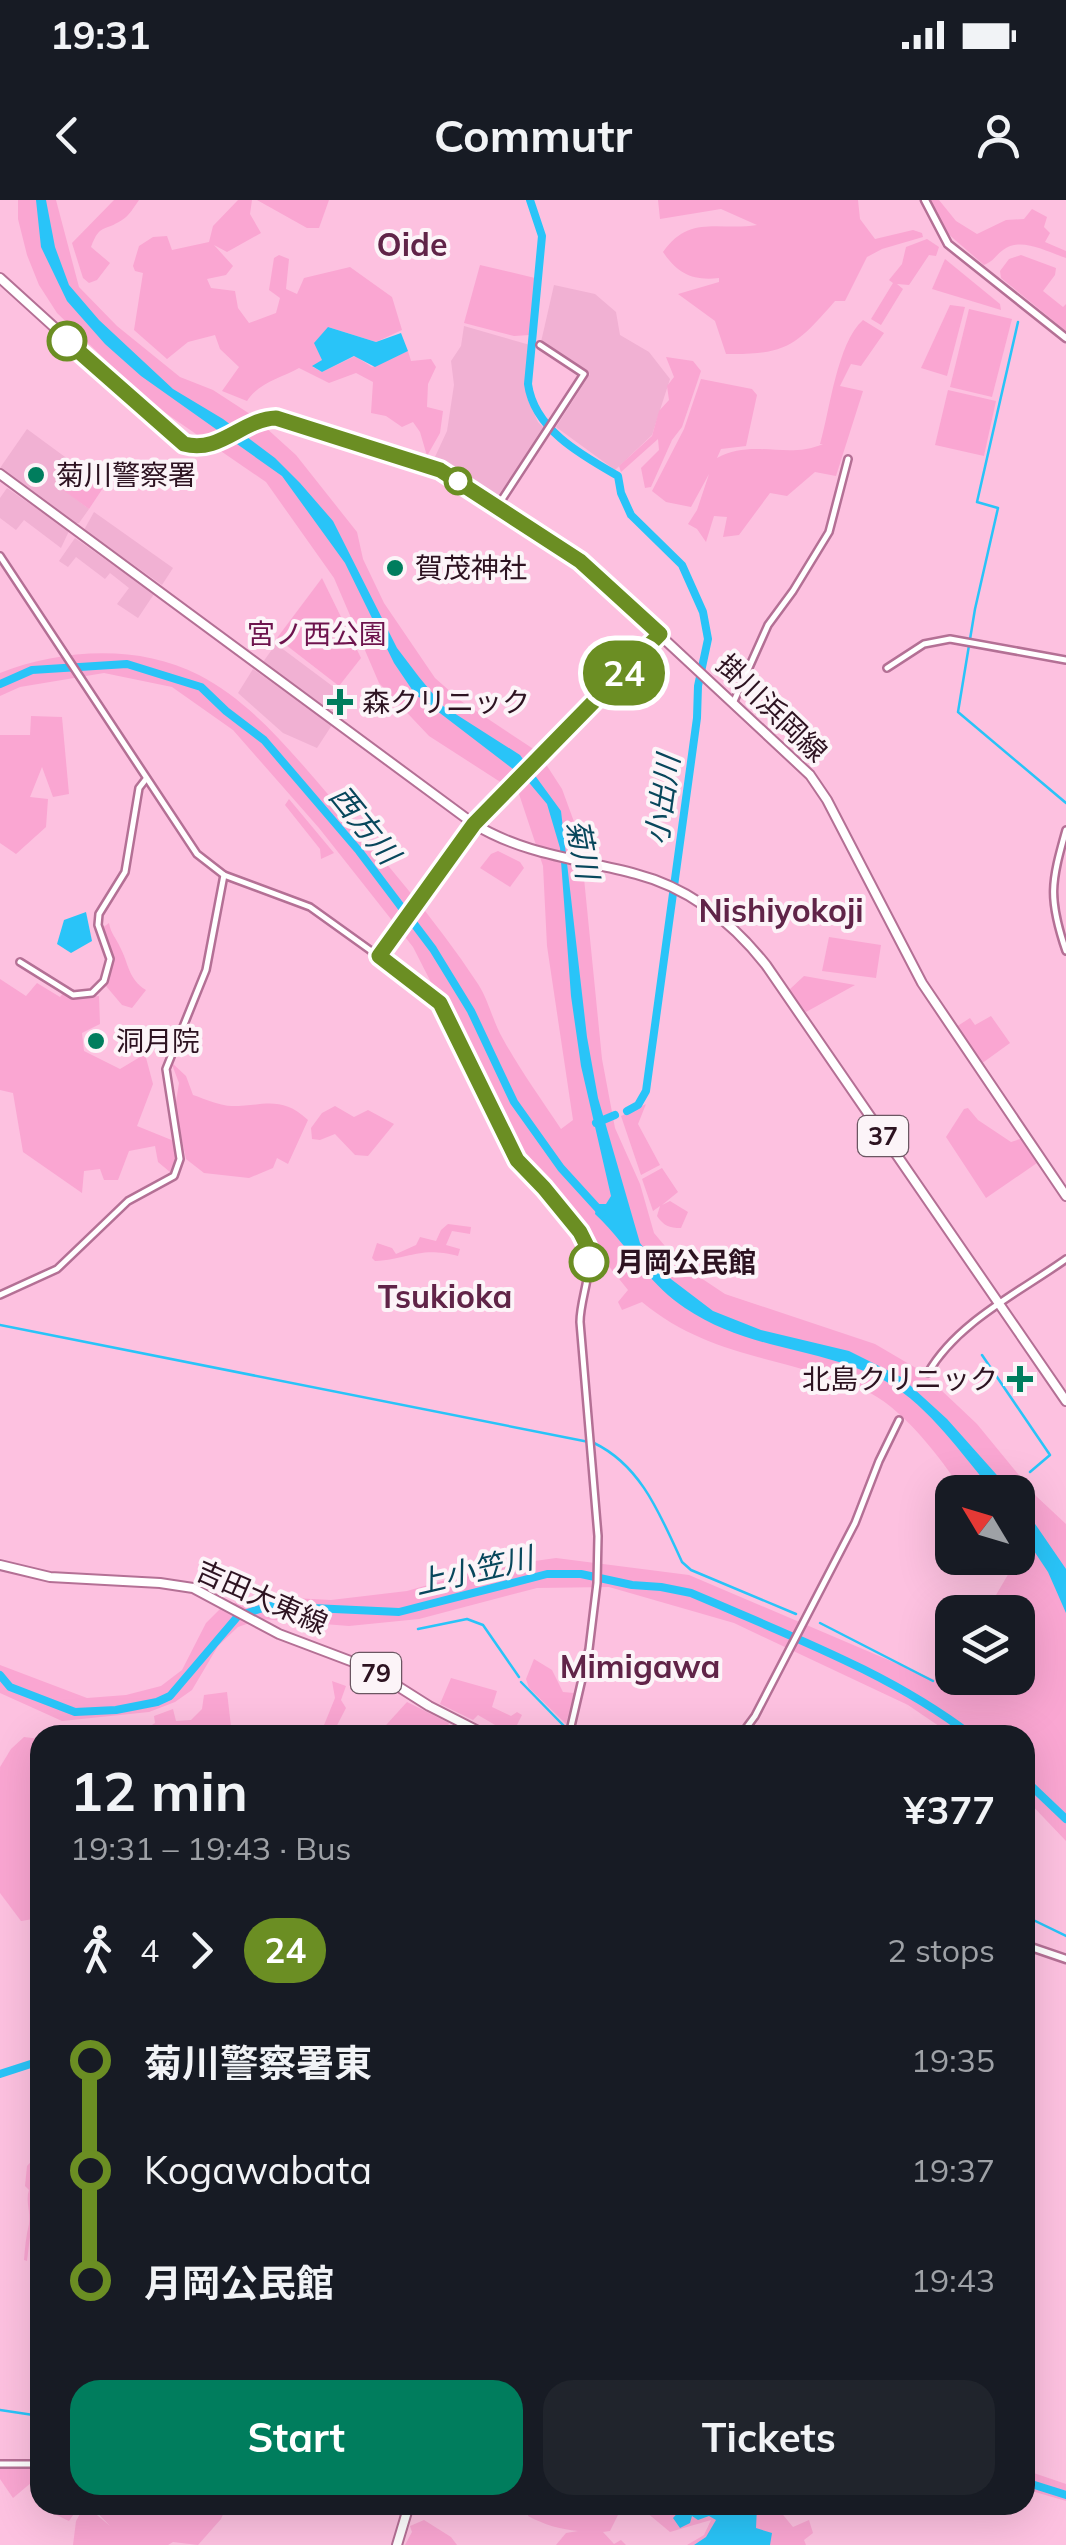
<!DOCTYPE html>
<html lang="en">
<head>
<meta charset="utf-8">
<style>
  body { margin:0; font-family:Mulish,"Noto Sans JP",sans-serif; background:#20242c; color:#f1f3f6; height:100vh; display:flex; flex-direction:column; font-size:38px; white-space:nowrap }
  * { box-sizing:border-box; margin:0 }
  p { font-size:32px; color:#9ea1a6 }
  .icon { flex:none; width:55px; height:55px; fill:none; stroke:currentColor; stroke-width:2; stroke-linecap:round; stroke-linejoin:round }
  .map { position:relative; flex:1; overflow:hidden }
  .side { position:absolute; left:30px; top:1525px; width:1005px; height:790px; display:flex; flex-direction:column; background:#171b24; border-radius:30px; box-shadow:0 10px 40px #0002 }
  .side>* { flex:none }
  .badge { padding:0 20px; border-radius:32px; font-size:35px; line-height:65px }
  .needle { width:65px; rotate:308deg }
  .tools { position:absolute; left:935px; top:1275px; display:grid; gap:20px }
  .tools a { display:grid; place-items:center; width:100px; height:100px; border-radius:20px; background:#171b24; box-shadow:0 10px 40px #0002; font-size:50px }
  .map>.badge { position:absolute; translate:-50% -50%; box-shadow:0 0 0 5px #fff }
  .legs { display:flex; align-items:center; gap:15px; height:110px; padding:0 40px; font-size:32px }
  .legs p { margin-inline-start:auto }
  .headline { display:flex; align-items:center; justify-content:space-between; height:170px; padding:0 40px }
  h1 { font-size:55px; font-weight:700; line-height:75px }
  .cta { display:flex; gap:20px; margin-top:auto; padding:20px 40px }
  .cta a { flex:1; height:115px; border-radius:30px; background:#007d5d; color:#fff; font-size:40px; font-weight:700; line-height:115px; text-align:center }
  .cta a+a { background:#20242c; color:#f1f3f6 }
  ul { padding:0 40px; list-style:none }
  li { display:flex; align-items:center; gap:35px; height:110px; font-size:38px }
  li i { display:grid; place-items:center; width:15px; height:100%; margin:0 12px; background:currentColor }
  li i::after { content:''; width:25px; height:25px; margin:-12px; border:8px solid; border-radius:50%; background:#171b24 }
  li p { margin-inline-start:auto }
  li:first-child i { background:linear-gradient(#0000 50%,currentColor 0) }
  li:last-child i { background:linear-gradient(currentColor 50%,#0000 0) }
  .status { display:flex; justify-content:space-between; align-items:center; height:70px; padding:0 50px; background:#171b24; direction:ltr }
  .status svg { height:28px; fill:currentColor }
  header { display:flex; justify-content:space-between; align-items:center; height:130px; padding:0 40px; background:#171b24; font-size:45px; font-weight:700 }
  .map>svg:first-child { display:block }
</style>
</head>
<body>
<div class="status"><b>19:31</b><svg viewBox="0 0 49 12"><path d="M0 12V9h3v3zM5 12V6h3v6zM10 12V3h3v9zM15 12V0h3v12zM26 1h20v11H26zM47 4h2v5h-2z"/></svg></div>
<header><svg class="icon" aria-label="back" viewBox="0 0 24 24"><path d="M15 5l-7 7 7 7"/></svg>Commutr<svg class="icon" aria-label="person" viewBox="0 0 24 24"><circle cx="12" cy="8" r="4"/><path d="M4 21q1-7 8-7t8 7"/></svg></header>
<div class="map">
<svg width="1066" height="2345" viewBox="0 0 1066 2345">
  <rect width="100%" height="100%" fill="#fdc1e0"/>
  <g fill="#f1b1d3">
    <polygon points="554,85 595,94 616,112 620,135 649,152 670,179 652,235 615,270 556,227 590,174 541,142"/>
    <polygon points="464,126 530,145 527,198 538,222 545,229 495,300 441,267 434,259 447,231 454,185 451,161 461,146"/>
    <polygon points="27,229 80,268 64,290 89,309 79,323 75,323 0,268"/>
    <polygon points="7,288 69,331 61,348 24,320 16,330 0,318 0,298"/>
    <polygon points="94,312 173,368 162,385 84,330"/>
    <polygon points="75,338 154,394 138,418 117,404 129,388 110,373 105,379 76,357 68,367 59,361"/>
    <polygon points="276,444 351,500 340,517 263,462"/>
    <polygon points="253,469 332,525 317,548 283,533 238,493"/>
  </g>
  <g fill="#faa6d2">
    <path d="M18 0H56L79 87 117 126 180 177 213 190 253 216 296 255 357 332 363 359 384 403 435 478 461 501 538 552 562 589 580 638 602 859 615 928 640 984 654 1033 680 1064 725 1094 875 1144 921 1171 977 1224 1036 1296 1066 1324V1641L1025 1598V1535H952L908 1505 734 1423 609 1387 537 1388 419 1419 349 1426 261 1419 238 1427 218 1446 192 1490 175 1502 149 1512 62 1521 0 1493V1465L87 1498 126 1495 161 1486 182 1470 206 1423 221 1408 253 1396 331 1400 407 1391 491 1367 556 1358 689 1375 947 1485 952 1476 1018 1478V1412H986L1013 1366 1008 1358H1018V1292H963C941 1258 901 1205 862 1189 786 1157 709 1158 642 1102L622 1110 618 1102 628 1090 519 955 413 747 319 628 233 530 172 487 104 473 20 487 0 496V473C62 449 138 444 199 475 253 503 293 554 332 599 382 659 435 718 478 784 489 801 493 822 503 839 520 870 541 899 561 929L573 920 547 746 543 666 519 594 429 536 379 483 334 378 266 282 148 201 57 113 39 85 27 55 18 19Z"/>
    <path d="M114 0H139C134 7 129 16 122 20 104 32 100 23 91 47L110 63 97 80 89 83 83 78 72 43Z"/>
    <path d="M238 0H252L250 14 261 33 227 52 214 45 233 66 226 75 207 79 211 88 235 91 238 108 249 123 276 113 280 98 269 90 274 58 279 55 289 59 286 89 297 94 304 78 350 67 392 97 402 130 376 142 328 127 322 160 313 167 322 172 355 156 372 167 408 151 411 161 431 159 436 167 428 184 427 207 443 211 440 233 427 256 420 232 413 222 402 227 386 216 371 213 373 182 356 173 329 183 299 168C281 178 258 183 247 201L222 191 239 167 220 149 215 135 188 142 167 159 134 130 143 73 135 71 133 66 139 46 153 37 167 36 172 50 209 42 213 26Z"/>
    <polygon points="257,0 329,0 319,28 307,28"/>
    <path d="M658 0H858L860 19 875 39 913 30 922 33 923 37 882 49 867 57 845 101H835C796 146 786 155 726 154L715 121 678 94 719 82V78C693 81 678 74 663 52 689 14 720 31 757 25L721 9 660 19Z"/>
    <path d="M930 0H939L956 21 977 34 1006 20 1024 19 1032 9 1047 17 1044 27 1050 33 1045 42 1066 51V58C1048 52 1020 36 1003 50 995 56 994 61 984 65L947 33Z"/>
    <polygon points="927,39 939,47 936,56 929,55 909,85 897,84 903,89 881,125 871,119 893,83 889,80 902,64 906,47"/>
    <polygon points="1021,55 1056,68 1055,75 1043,91 1063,107 1066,104 1066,131 1001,78 1000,71 1009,59"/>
    <polygon points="945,59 1000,104 1001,110 932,89"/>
    <polygon points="480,65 535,78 530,135 514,136 464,123"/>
    <polygon points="950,105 965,107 947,176 921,168"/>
    <polygon points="969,109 1012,119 992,197 950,187"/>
    <path d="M863 120 884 133 861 166 851 164 840 186 863 191 836 276 815 272 787 296 770 293 739 335 723 337 727 317 714 316 706 342 697 329 688 324 697 310 709 274 691 307 666 302 652 291 684 229 701 179 752 189 757 195 746 246 721 249 717 258C753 238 787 260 823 244H820C830 210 837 143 863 120Z"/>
    <polygon points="666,157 693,161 701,171 682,227 672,240 651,287 645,288 641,268 659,250 658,239 621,272 619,266 652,236 659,211 669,200 667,186 674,177"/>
    <polygon points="948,190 996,201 984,256 935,245"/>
    <polygon points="80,268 105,285 89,309 63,290"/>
    <polygon points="322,378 361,458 339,486 277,438"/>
    <polygon points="31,516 62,517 69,594 53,597 42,567 30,597 48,599 46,627 16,654 0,643 0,535 30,535"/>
    <polygon points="289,599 334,653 321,659 320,649 285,605"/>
    <polygon points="498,651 520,662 524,668 510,687 480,668 491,654"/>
    <path d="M109 723C111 734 116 738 120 747 129 764 128 779 146 790L132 808 122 805 106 786C115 764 110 749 102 728Z"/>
    <polygon points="829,737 881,745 876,778 822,771"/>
    <polygon points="804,776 855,785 806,812 789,790"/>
    <polygon points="0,779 26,796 37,783 60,797 64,792 73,798 99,796 100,824 82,833 84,851 120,869 145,854 153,884 137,926 174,941 176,964 170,972 158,962 155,946 129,951 118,980 104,980 100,969 84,971 82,993 23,952 13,893 0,890"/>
    <polygon points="991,816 1010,843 981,864 956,827 970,818 975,825"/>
    <path d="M171 862 186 876 193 895C205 899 220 906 232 906 264 906 281 895 308 920L288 964 277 958 273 968 249 978 204 973 186 959 175 908 179 883Z"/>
    <polygon points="646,904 638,924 660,965 641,975 621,916"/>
    <polygon points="335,906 354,917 368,910 394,924 368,956 355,955 335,934 320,940 312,939 311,928 322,913"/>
    <polygon points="968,908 978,920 1011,942 1023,938 1037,963 986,998 946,937 964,909"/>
    <path d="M662 968 678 992 662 1005 670 1001 688 1012 681 1028C669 1028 664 1026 657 1016L660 1006 653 1011 642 979Z"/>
    <path d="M448 1024 471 1027 470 1034 452 1031 446 1045 460 1049 458 1056C419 1046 411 1059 375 1061L372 1058 377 1043 392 1048 396 1054 416 1045 420 1037 436 1041 441 1030Z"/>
    <polygon points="534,1459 552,1470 563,1492 574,1493 566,1524 529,1488 526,1479"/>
    <polygon points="451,1478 497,1491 492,1507 511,1516 517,1512 522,1515 512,1535 478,1515 473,1520 440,1504"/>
    <polygon points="332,1481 346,1486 341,1500 346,1508 332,1535 320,1535 335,1498"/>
    <polygon points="227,1492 232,1535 136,1535 155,1523 154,1516 173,1509 176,1521 191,1520 202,1509 204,1495"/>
    <polygon points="407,1502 449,1523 445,1535 377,1535"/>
    <polygon points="24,1537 40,1539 40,1718 21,1721 0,1693 0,1567 11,1549"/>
    <path d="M40 1952V2008L30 2007 32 2021 27 2061 24 2060C25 2047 26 2036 29 2024 31 2011 25 2002 29 1990L25 1986 27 1966Z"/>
    <path d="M0 2266H40V2305H80L69 2321C46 2309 34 2310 32 2282L13 2298 0 2279Z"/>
    <polygon points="1025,2270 1066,2284 1066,2301 1025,2289"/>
    <polygon points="85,2305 110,2326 90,2305 227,2305 221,2319 198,2345 173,2342 168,2345 73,2345 76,2321"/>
    <path d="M530 2305 569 2308 623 2305 610 2331 603 2332 614 2344 621 2340 626 2345H556L566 2333 578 2331C559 2329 545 2325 528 2316Z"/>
    <polygon points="652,2305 775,2305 793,2327 809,2320 813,2333 804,2340 806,2345 687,2345 704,2335 711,2320 670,2332 646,2312"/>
    <polygon points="424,2320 451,2337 457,2345 405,2345 412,2332 410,2326"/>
  </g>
  <g fill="#29c4f8">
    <path d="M36 0H46L55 47 69 85 99 120 173 189 223 219 275 258 300 283 333 321 397 448 419 477 443 506 520 555 561 611 587 837 598 898 640 1043 663 1073 713 1111 761 1130 849 1151 901 1177 947 1219 1012 1292H994C962 1255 930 1207 887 1182 824 1147 750 1152 685 1108 647 1083 627 1044 595 1014L597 1004H606L611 996 581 866 571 796 560 648 547 604 526 579 415 494 394 463 345 363 282 276 141 176 105 144 67 101 41 47Z"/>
    <polygon points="328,127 376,142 401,133 408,151 375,167 354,156 322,172 312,166 322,160 314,143"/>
    <polygon points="86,712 92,741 71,753 57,744 64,720"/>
    <polygon points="1018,1299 1066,1369 1066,1413 1048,1372 1018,1327"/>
    <polygon points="685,2305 757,2307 756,2328 772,2333 770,2345 694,2345 706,2337 716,2320 709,2316 698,2320 692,2316 690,2323 680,2328 673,2318"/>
  </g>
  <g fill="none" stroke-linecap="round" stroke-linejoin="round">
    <g stroke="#29c4f8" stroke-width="2.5">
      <polyline points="1018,122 977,302 998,308 975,409 958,512 1066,603"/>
      <path d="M0 1125 594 1243C642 1266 661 1317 682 1362L691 1370 796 1414"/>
      <polyline points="982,1155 1050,1255 1030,1272"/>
      <polyline points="1008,1289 1018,1281"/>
      <polyline points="820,1423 933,1481"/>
      <polyline points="418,1429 467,1419 483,1425 519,1477"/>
      <polyline points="521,1482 564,1526"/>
      <polyline points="1025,1716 1066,1736"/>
      <polyline points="0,2210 40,2216"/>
    </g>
    <g stroke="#29c4f8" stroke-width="8">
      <path d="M530 0 542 36 528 184C534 229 581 255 618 276L621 293 631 315 682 365 703 412 708 439 698 486 697 518 646 891 638 905 627 911"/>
      <polyline points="0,484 32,470 127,464 201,487 226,511 264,540 359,651 433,749 471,811 514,902 561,968 602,1013"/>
      <polyline points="596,923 615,915"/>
      <path d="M0 1475 10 1487 75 1512 116 1510 157 1502 170 1496 238 1416 269 1406 399 1412 547 1374H581L632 1385 661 1387 691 1393 717 1404C805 1442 895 1477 971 1535"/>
      <polyline points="1025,1580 1066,1619"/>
      <polyline points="0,1874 40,1861"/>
      <polyline points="1025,2282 1066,2295"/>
    </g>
    <defs>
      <g id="tertiary">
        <polyline points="497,307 584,174 540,145"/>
        <path d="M0 356 197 654 224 675 310 707 434 796 446 812C469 860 488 912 515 957 534 989 576 1009 587 1047 594 1070 580 1098 580 1122L598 1336 597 1383 589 1449 569 1535"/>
        <polyline points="887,468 924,444 950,439 1066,460"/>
        <polyline points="734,501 768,425 793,391 829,332 848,259"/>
        <path d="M1066 630C1051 683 1048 698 1066 751"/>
        <polyline points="379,757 474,624 658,436"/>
        <polyline points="20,762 73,795 92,793 104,781 110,759 98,725 99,714 125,672 139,588 146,579"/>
        <polyline points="0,1095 57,1069 128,1001 174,976 180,959 166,869 206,770 224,675"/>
        <path d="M928 1173C957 1122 1020 1092 1066 1059"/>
        <polyline points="741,1535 755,1516 855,1323 879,1261 899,1220"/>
        <polyline points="0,2264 40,2264"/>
      </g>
      <g id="secondary">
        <polyline points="925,0 948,44 1066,138"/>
        <polyline points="1025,1745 1066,1759"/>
      </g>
      <g id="primary">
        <path d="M0 78 184 245C219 254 243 220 276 218L441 271 550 341 591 371 810 575 827 600 922 783 1066 996"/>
        <path d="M0 274 474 624C525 655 580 659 636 674 690 688 732 722 766 765L1066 1201"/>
        <polyline points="0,1365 50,1377 160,1383 193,1388 279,1434 369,1468 429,1506 486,1535"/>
        <polyline points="397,2345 409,2305"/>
      </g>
    </defs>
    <use href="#tertiary" stroke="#b47095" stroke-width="10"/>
    <use href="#secondary" stroke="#b47095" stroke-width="11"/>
    <use href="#primary" stroke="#b47095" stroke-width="12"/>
    <use href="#tertiary" stroke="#fff" stroke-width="5"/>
    <use href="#secondary" stroke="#fff" stroke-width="6"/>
    <use href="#primary" stroke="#fff" stroke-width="8"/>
  </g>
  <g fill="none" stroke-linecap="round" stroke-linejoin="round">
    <defs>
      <path id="line-1" d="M67 141 184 244C220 254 242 219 276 218L440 270 580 361 660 434 474 624 379 756 440 803 517 960 544 988 580 1032 588 1048 589 1062"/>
    </defs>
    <use href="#line-1" stroke="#fff" stroke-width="22"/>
    <use href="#line-1" stroke="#6b8e23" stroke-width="15"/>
  </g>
  <g fill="#fff" stroke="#6b8e23" stroke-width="5">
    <circle cx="67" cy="141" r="18"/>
    <circle cx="458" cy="281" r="12"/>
    <circle cx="589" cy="1062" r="18"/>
  </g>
  <g fill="#007d5d" stroke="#fcf4f8" stroke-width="4">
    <circle cx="36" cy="275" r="10"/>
    <circle cx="395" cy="368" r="10"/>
    <path d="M335 487h10v10h10v10h-10v10h-10v-10h-10v-10h10z"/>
    <circle cx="96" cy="841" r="10"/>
    <path d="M1015 1164h10v10h10v10h-10v10h-10v-10h-10v-10h10z"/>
  </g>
  <g text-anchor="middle" stroke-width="8" stroke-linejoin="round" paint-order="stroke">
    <g fill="#fcf4f8" stroke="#6b5662" stroke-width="2.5">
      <rect x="858" y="916" width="50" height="40" rx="8"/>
      <rect x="351" y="1453" width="50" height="40" rx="8"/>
    </g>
    <g font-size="25" font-weight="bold" fill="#2d1321">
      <text x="883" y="945">37</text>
      <text x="376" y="1482">79</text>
    </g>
    <g font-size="28" fill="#2d1321" stroke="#fcf4f8" text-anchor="start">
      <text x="56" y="285">菊川警察署</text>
      <text x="415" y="378">賀茂神社</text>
      <text x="362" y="512">森クリニック</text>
      <text x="116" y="851">洞月院</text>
      <text x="998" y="1189" text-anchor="end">北島クリニック</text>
    </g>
    <g font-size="28" fill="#6d134d" stroke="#fcf4f8">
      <text x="317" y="444">宮ノ西公園</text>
    </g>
    <g font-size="28" fill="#2d1321" stroke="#fcf4f8">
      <text transform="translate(772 508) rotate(44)" y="10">掛川浜岡線</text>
      <text transform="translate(262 1397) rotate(24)" y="10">吉田大東線</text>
    </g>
    <g font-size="28" font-weight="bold" fill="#2d1321" stroke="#fcf4f8" text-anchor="start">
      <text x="616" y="1072">月岡公民館</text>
    </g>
    <g font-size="30" font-style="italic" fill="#08475c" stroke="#fcf4f8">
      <text transform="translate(663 600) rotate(-82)" y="10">小出川</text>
      <text transform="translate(364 625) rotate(51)" y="10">西方川</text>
      <text transform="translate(582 649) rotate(79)" y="10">菊川</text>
      <text transform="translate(474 1371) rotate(-13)" y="10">上小笠川</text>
    </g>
    <g font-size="32" font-weight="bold" fill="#602448" stroke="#fcf4f8">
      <text x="412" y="56">Oide</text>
      <text x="781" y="722">Nishiyokoji</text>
      <text x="445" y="1108">Tsukioka</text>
      <text x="640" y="1478">Mimigawa</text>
    </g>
  </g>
</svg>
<div class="tools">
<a><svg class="needle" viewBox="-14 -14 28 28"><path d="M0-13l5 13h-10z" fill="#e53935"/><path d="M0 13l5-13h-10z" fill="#9ea1a6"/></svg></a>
<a><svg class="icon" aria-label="layers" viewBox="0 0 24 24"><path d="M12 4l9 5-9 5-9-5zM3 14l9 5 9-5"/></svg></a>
</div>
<b class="badge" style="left:624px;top:473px;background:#6b8e23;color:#fff">24</b>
<section class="side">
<div class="headline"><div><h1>12 min</h1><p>19:31 – 19:43 · Bus</p></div><b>¥377</b></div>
<div class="legs"><svg class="icon" aria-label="walk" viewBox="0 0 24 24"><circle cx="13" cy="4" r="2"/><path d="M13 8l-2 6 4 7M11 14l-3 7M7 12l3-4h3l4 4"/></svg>4<svg class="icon" aria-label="forward" viewBox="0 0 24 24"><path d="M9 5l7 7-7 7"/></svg><b class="badge" style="background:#6b8e23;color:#fff">24</b><p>2 stops</p></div>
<ul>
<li><i style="color:#6b8e23"></i><b>菊川警察署東</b><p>19:35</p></li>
<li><i style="color:#6b8e23"></i><span>Kogawabata</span><p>19:37</p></li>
<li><i style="color:#6b8e23"></i><b>月岡公民館</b><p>19:43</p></li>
</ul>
<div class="cta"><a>Start</a><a>Tickets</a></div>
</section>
</div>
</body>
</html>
